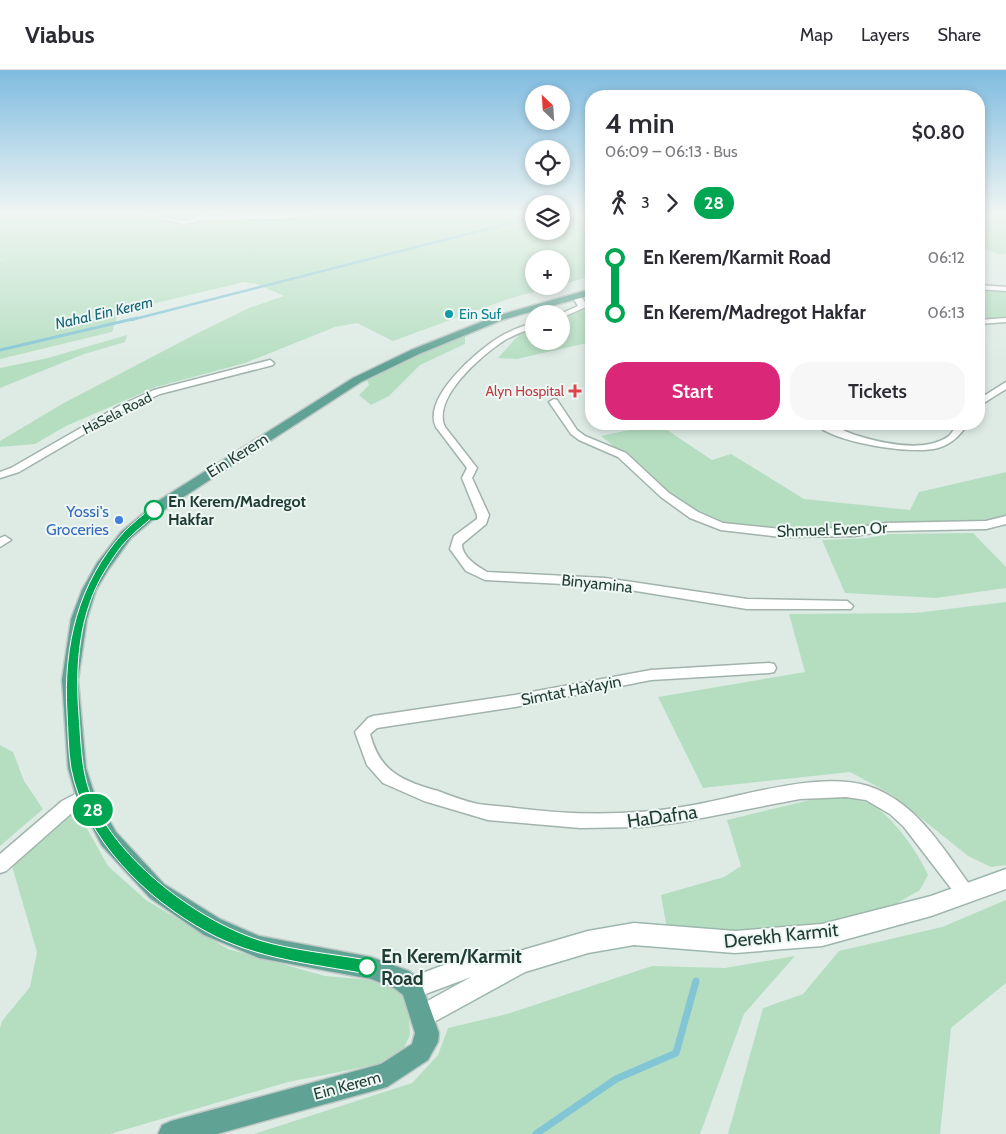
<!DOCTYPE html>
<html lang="en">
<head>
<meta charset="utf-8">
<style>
  body { margin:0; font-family:Cabin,sans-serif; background:#f7f7f7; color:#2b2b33; height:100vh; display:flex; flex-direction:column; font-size:19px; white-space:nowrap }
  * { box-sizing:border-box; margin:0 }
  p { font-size:16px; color:#7c7c81 }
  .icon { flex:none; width:28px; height:28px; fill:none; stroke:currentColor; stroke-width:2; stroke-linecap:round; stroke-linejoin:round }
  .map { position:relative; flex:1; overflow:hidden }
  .sheet { position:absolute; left:585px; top:20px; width:400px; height:340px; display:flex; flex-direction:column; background:#fff; border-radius:20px; box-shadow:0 2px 8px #0003 }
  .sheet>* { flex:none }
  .badge { padding:0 10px; border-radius:16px; font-size:18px; line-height:32px }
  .needle { width:32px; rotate:335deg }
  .buttons { position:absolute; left:525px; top:15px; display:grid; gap:10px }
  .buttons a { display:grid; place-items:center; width:45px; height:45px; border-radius:50%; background:#fff; box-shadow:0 2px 8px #0003; font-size:25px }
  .map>.badge { position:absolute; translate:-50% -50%; box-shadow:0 0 0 2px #fff }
  .legs { display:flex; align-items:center; gap:8px; height:55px; padding:0 20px; font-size:16px }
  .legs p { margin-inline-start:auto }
  .head { display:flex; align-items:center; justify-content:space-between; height:85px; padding:0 20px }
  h1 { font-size:28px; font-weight:600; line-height:38px }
  .action { display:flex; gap:10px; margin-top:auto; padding:10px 20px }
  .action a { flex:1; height:58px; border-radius:20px; background:#db2777; color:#fff; font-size:20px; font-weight:600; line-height:58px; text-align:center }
  .action a+a { background:#f7f7f7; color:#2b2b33 }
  ul { padding:0 20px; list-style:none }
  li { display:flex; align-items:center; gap:18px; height:55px; font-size:19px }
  li i { display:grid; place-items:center; width:8px; height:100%; margin:0 6px; background:currentColor }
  li i::after { content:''; width:12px; height:12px; margin:-6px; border:4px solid; border-radius:50%; background:#fff }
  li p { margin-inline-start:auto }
  li:first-child i { background:linear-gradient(#0000 50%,currentColor 0) }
  li:last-child i { background:linear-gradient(currentColor 50%,#0000 0) }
  header { display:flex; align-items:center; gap:30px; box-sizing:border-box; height:70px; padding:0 25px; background:#fff; border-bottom:1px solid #e1e1e2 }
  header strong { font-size:24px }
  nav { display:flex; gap:28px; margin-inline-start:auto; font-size:18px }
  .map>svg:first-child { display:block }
</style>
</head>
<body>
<header>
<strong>Viabus</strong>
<nav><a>Map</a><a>Layers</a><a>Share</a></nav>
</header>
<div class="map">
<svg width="1006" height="1064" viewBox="0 0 1006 1064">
  <rect width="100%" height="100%" fill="#deebe5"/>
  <g fill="#b5dec1">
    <polygon points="0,144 534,144 534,161 561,161 561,144 591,144 591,206 561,215 561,189 534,189 534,216 555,216 508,229 393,271 357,253 335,257 245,293 156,317 66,356 35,374 0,377 0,371 62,334 194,265 249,238 284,226 257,214 244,212 148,235 117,247 112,262 0,289 0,191 6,188 0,190"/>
    <polygon points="979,144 1006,144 1006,184 999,185 979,175"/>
    <polygon points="979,219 1006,221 1006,247 979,250"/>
    <polygon points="591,237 591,272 517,289 498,288 519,265 534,259 534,271 561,271 561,249"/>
    <polygon points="127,265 125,272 84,284 0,318 0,298 48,288"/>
    <polygon points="465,265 465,274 420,295 389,326 371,335 359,325 369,315 367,310 398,294"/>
    <polygon points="658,354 712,390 731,384 804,429 910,440 919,422 1006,402 1006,447 996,451 812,460 757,458 719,452 688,437 601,366"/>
    <polygon points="973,463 1006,497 1006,518 936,528 845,523 822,470 867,468 890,464"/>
    <polygon points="1006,532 1006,795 991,797 968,786 891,724 850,702 703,718 658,627 805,602 789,544 915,543"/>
    <polygon points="0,675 13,682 24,711 43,739 0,776"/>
    <path d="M848 727C855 729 864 731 871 734 893 747 918 782 928 805L920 820 880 843 802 866 667 859 661 825 724 807 741 796 727 750 814 729Z"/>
    <polygon points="76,739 108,796 146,830 228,879 325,906 383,911 403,920 409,945 410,965 402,982 380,994 288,1012 110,1064 0,1064 0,958 2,951 30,917 37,882 12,796"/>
    <polygon points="1006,830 1006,913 951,958 940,1064 728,1064 763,938 803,924 839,881 942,857"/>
    <polygon points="795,886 744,944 700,1064 254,1064 412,1013 438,985 448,958 507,944 652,896 725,898"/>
  </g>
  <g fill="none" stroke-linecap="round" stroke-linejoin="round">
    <polyline stroke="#82c5d4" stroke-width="2.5" points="131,250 534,147"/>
    <polyline stroke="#82c5d4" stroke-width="3" points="0,280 137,248"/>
    <polyline stroke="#82c5d4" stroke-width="7" points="536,1064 616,1009 676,983 696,911"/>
    <defs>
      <g id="street">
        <path d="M141 144C159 142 185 160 200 144H206L204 146 320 144 283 149 201 150 184 154Z"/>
        <polygon points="979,215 1006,217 1006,221 979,219"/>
        <polygon points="573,224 579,224 585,232 586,237 561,248 560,244 578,236 572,226"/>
        <polygon points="1006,248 1006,252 979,254 979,250"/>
        <path d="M534 253V258C524 261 514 265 505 270 483 284 431 328 445 357L477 398 472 408 489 445 486 454 462 474C462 487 477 496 487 502L605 508 747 529 847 531 853 536 851 539H747L605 516 485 510 466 501 450 479 454 466 477 449V445L462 408 467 398 436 357C422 328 476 282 498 268 509 261 522 256 534 253Z"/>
        <polygon points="270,290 274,293 273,295 160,324 125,340 19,402 0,408 0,402 11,398 119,336 154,320"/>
        <polygon points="1006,312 1006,319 979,336 979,329"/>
        <polygon points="554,329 557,330 577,360 585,366 626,383 669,423 698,442 723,453 781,459 854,458 886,453 986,451 1006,446 1006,454 986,459 886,461 854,466 781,467 721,460 690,448 661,427 618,387 579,370 571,364 549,332"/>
        <path d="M815 354C830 353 842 360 855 365 881 373 924 384 949 366 952 363 955 357 958 354H968C960 365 952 374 938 378 912 385 835 373 815 354Z"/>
        <polygon points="5,466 11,470 0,477 0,468"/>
        <path d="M769 593 774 594 776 598 774 602 769 603 651 610 515 637 377 658 370 664C374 679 380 692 393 702 406 712 423 717 438 721 451 726 464 731 478 734 490 736 503 736 515 738 570 745 627 746 682 737 736 729 815 700 868 716 916 731 944 780 972 818L975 824 972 830 966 833 960 830 904 757 890 744 866 730 846 727 800 729 681 752 641 757 580 758 488 750 424 731 383 713 367 695 355 662 368 648 373 646 515 625 651 600Z"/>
        <polygon points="85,719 91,721 93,726 91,731 74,741 6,801 0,803 0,784 62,731"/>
      </g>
      <polygon id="secondary" points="1006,799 1006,819 931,846 822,876 735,883 634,875 588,883 525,902 423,958 415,954 411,946 415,938 471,907 412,929 404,926 401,918 404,910 473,884 523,880 588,861 634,853 735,861 822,854 931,826"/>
      <polygon id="primary" points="591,219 591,225 502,250 419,284 361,312 168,437 131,468 108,500 96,520 87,549 78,610 86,698 94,723 116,762 164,814 220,849 259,866 371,887 409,901 420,910 439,963 438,972 428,990 387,1017 217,1064 158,1064 162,1055 171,1051 381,994 412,974 415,963 403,925 394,918 371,909 259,888 204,865 150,828 102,776 76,726 68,698 62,610 71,549 82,520 97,493 121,462 158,431 353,308 411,280 496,246"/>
    </defs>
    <use href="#street" stroke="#a1b3ac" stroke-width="3"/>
    <use href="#secondary" stroke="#9db7ae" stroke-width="3"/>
    <use href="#primary" stroke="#c0c8c6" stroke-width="3"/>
    <use href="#street" fill="#fff" fill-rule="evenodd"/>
    <use href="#secondary" fill="#fff" fill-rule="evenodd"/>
    <use href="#primary" fill="#60a394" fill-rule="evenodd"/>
  </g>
  <linearGradient id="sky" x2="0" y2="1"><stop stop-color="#7fbbe0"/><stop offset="0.49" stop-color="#f0f6f3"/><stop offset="1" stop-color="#f0f6f3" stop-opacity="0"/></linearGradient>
  <rect width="1006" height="293" fill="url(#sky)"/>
  <path fill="#00a651" stroke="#fff" d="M151 438 159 440C151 450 140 457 131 466 121 475 113 488 106 499 79 542 75 595 79 645 81 671 81 698 90 723 113 787 196 850 259 870 290 880 334 884 367 890L372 892 374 897 372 902 367 904C313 894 256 889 207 862 146 829 85 770 71 698 68 680 68 660 67 642 63 576 78 513 123 463 131 454 142 446 151 438Z"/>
  <circle fill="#0f9aa8" stroke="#eef7f3" stroke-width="2" cx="449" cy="244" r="5"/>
  <path fill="#e0444e" stroke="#eef7f3" stroke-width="2" d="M572.5 313.5h5v5h5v5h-5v5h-5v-5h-5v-5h5z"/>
  <g fill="#fff" stroke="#00a651" stroke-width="2.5">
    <circle cx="154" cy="440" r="9"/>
    <circle cx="367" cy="897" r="9"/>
  </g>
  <circle fill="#3f7fe0" stroke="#eef7f3" stroke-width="2" cx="119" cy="450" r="5"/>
  <g text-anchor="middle" stroke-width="4" stroke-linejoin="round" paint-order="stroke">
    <g font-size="14" fill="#0d838f" stroke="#eef7f3" text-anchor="start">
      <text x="459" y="249">Ein Suf</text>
    </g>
    <g font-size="14" fill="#be3a42" stroke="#eef7f3" text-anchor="end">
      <text x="564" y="326">Alyn Hospital</text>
    </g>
    <g font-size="14" fill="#1f3b34" stroke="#eef7f3">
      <text transform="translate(117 343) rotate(-27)" y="5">HaSela Road</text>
    </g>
    <g font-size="15" font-style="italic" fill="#16667a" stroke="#eef7f3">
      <text transform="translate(104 243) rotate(-13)" y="5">Nahal Ein Kerem</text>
    </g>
    <g font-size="16" fill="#1f3b34" stroke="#eef7f3">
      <text transform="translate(237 385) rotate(-32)" y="6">Ein Kerem</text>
      <text transform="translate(832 459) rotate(-2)" y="6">Shmuel Even Or</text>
      <text transform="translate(597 513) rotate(6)" y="6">Binyamina</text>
      <text transform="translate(571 620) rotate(-11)" y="6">Simtat HaYayin</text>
      <text transform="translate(347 1015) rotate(-15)" y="6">Ein Kerem</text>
    </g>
    <g font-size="16" font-weight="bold" fill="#1f3b34" stroke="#eef7f3" text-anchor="start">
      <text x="168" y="437">En Kerem/Madregot<tspan x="168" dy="18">Hakfar</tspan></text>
    </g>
    <g font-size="16" fill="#366cbe" stroke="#eef7f3" text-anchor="end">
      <text x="109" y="447">Yossi's<tspan x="109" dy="18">Groceries</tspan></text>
    </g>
    <g font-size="19" fill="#1f3b34" stroke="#eef7f3">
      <text transform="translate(662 746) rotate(-8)" y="7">HaDafna</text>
      <text transform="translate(781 865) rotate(-6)" y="7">Derekh Karmit</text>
    </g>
    <g font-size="19" font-weight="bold" fill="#1f3b34" stroke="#eef7f3" text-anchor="start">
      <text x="381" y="893">En Kerem/Karmit<tspan x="381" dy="22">Road</tspan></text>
    </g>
  </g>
</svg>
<div class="buttons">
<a><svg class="needle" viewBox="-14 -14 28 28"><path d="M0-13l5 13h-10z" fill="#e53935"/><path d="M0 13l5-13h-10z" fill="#7c7c81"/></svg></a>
<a><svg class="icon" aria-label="locate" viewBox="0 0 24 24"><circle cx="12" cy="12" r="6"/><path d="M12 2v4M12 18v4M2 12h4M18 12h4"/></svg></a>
<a><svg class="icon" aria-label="layers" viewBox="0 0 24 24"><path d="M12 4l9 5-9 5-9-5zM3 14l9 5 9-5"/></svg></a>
<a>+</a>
<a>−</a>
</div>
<b class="badge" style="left:93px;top:740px;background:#00a651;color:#fff">28</b>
<section class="sheet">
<div class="head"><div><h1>4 min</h1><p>06:09 – 06:13 · Bus</p></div><b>$0.80</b></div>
<div class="legs"><svg class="icon" aria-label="walk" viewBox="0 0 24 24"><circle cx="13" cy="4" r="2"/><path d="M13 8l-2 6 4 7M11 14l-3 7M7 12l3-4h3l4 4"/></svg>3<svg class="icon" aria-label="forward" viewBox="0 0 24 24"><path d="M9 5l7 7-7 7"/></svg><b class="badge" style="background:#00a651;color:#fff">28</b></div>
<ul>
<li><i style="color:#00a651"></i><b>En Kerem/Karmit Road</b><p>06:12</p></li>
<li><i style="color:#00a651"></i><b>En Kerem/Madregot Hakfar</b><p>06:13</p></li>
</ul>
<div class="action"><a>Start</a><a>Tickets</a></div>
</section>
</div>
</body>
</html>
